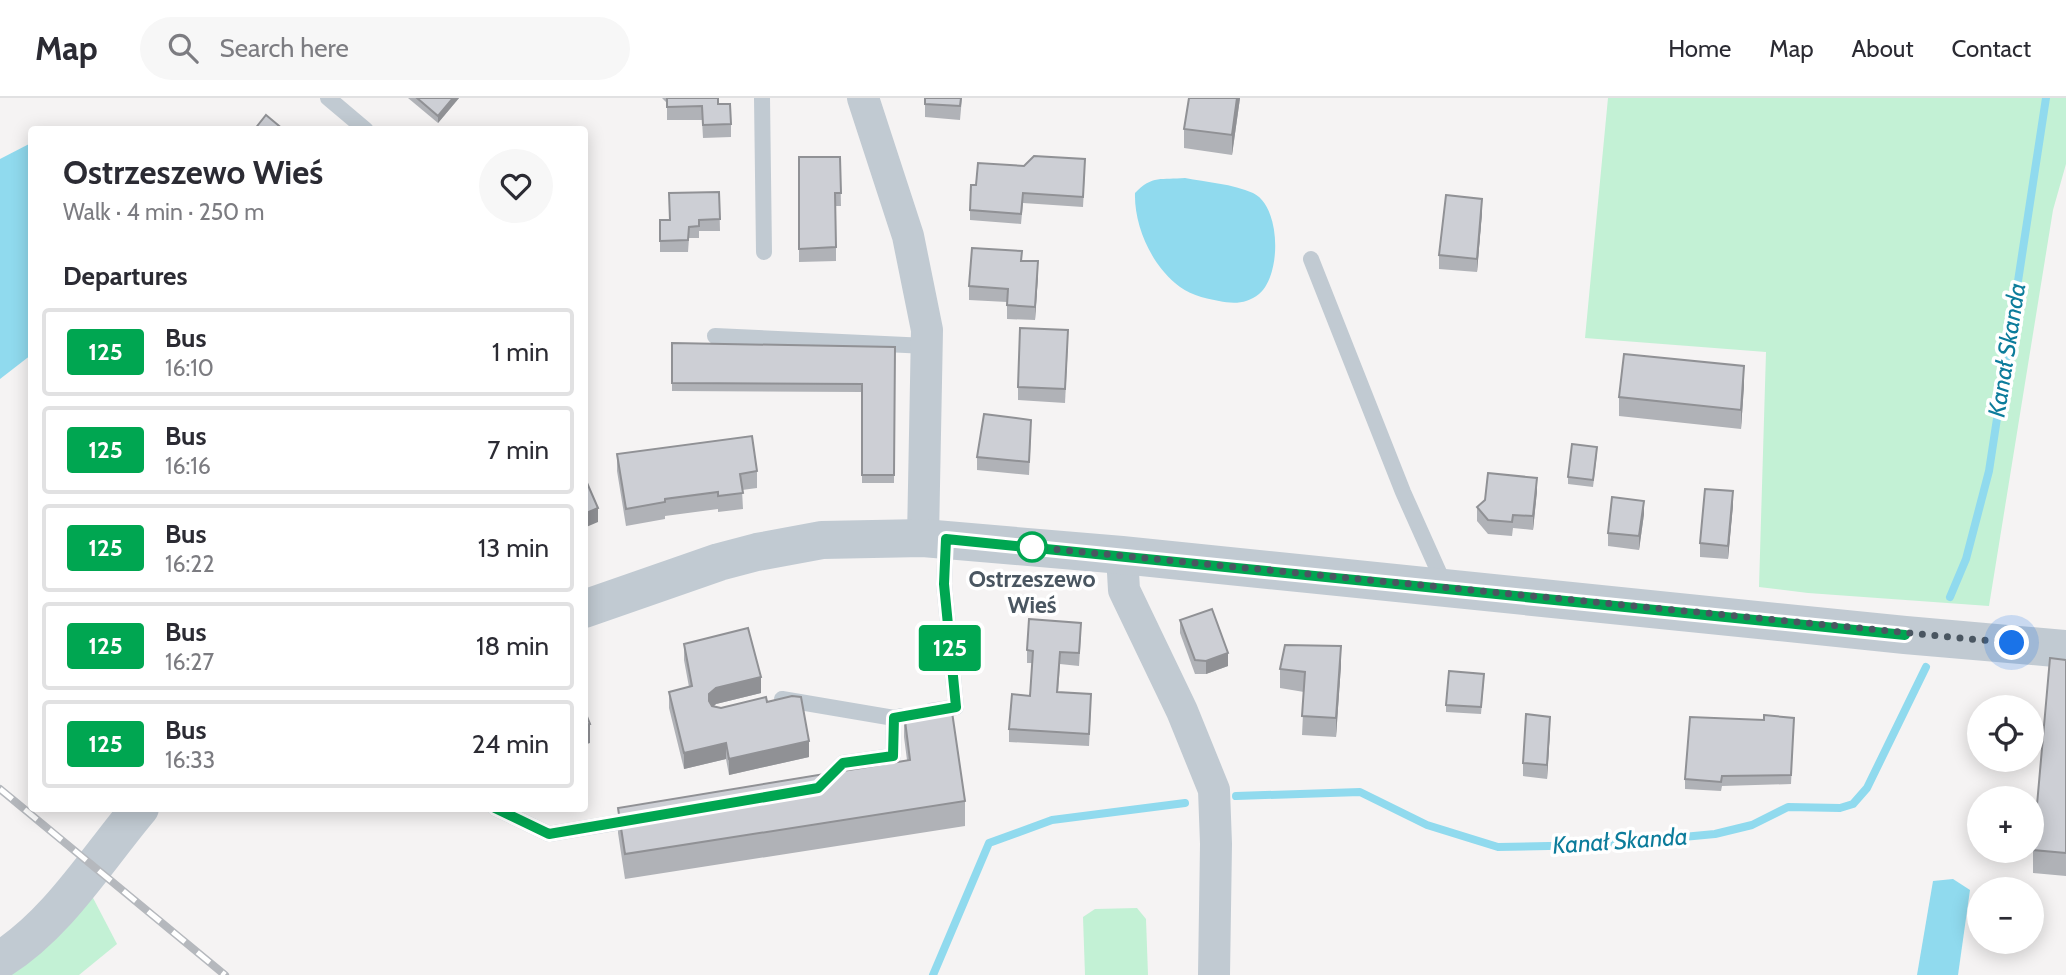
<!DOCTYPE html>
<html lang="en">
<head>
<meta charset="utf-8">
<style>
  body { margin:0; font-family:Cabin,sans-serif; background:#f7f7f7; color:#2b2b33; height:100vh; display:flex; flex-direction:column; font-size:26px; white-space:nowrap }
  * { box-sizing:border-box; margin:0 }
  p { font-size:23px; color:#7c7c81 }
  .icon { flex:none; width:38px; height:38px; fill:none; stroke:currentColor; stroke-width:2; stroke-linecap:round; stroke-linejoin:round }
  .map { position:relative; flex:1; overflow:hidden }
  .side { position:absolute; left:28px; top:28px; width:560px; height:686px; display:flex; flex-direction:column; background:#fff; border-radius:7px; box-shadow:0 4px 18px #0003 }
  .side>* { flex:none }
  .badge { padding:0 14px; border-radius:5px; font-size:24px; line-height:46px }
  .buttons { position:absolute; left:1967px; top:597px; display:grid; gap:14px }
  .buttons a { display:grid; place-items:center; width:77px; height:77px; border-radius:50%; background:#fff; box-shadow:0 4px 18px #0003; font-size:35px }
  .you { position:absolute; width:35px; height:35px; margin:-18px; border:5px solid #fff; border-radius:50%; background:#1a73e8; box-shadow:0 0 0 10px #1a73e833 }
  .map>.badge { position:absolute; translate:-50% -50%; box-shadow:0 0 0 4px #fff }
  h2 { padding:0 35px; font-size:26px; line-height:63px }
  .round { display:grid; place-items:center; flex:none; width:74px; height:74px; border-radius:37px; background:#f7f7f7 }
  .summary { display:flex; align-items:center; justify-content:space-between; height:119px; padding:0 35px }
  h1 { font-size:33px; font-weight:800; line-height:52px }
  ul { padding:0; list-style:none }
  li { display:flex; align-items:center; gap:21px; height:88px; margin:0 14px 10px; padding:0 21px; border:4px solid #e1e1e2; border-radius:7px }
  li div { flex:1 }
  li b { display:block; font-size:26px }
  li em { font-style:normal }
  li .badge { min-width:77px; font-weight:700; text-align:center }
  header { display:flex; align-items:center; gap:42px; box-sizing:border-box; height:98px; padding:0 35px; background:#fff; border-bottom:2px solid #e1e1e2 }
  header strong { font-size:33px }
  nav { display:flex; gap:38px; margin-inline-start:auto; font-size:24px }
  .search { width:490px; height:63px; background:#f7f7f7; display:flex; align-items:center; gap:18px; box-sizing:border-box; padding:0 24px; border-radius:38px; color:#7c7c81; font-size:26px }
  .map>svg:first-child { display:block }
</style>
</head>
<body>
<header>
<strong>Map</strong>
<div class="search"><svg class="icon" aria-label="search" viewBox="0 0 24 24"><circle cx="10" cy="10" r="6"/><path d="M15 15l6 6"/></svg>Search here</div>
<nav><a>Home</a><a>Map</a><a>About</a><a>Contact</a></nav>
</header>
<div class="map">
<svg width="2066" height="877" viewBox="0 0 2066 877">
  <rect width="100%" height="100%" fill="#f5f3f3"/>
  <g fill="#c3f1d5">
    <polygon points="1608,0 2066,0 2066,66 2053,112 1989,508 1808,495 1759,489 1766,254 1585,240"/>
    <polygon points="92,798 117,846 79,877 2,877"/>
    <polygon points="1137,810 1146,821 1148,877 1085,877 1083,819 1095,811"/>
  </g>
  <g fill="#90daee">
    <polygon points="31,45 31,257 0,281 0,61"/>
    <path d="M1185 80C1206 84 1233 86 1253 95 1281 108 1282 177 1259 196 1247 206 1233 206 1219 203 1203 200 1187 196 1175 185 1150 164 1134 126 1135 95 1152 77 1162 82 1185 80Z"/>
    <polygon points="1953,781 1970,792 1958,877 1917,877 1933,783"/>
  </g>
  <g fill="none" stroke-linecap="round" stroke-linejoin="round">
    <g stroke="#90daee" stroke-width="8">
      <polyline points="1950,499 1966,461 1989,373 2046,0"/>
      <polyline points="1236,698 1360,694 1427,727 1498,749 1598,747 1715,736 1752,727 1788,709 1840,710 1853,706 1867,690 1926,569"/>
      <polyline points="933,877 989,745 1052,722 1185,705"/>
    </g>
    <g stroke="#c1cad2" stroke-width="16">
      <polyline points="328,0 366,32"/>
      <polyline points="762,0 764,154"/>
      <polyline points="1311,161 1403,394 1445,488"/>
      <polyline points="715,238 927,248"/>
      <polyline points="782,601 894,620 902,618"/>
      <polyline points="931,613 956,609 944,486 946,441"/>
      <polyline points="819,689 843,665 893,658 894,620"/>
      <polyline points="495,710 549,736 638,721"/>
    </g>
    <g stroke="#c1cad2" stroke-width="32">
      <polyline points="863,0 908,138 927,232 923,440"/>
      <polyline points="1122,457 1124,492 1182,613 1214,692 1216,746 1214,877"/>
    </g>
    <g stroke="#c1cad2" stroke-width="38">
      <polyline points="584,511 719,464 757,454 822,442 923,440 1122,457 1905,537 2066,551"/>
      <path d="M0 862C57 827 97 761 140 710"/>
    </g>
    <defs>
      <polyline id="rail" points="0,691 225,877"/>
    </defs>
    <use href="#rail" stroke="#b5b8bd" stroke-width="8"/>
    <use href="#rail" stroke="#fff" stroke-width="5" stroke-dasharray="16" stroke-linecap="butt"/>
  </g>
  <g fill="#b0b2b7">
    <polygon points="408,0 459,0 438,25"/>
    <polygon points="662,0 718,0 718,6 731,26 731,39 703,40 702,22 667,22 667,5"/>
    <polygon points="925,0 962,0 960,22 925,19"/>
    <polygon points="1240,0 1232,57 1184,50 1184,31"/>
    <polygon points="799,59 840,59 841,108 836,108 836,163 799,164"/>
    <polygon points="1085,71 1083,109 1023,105 1021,126 970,122 970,112 976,87"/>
    <polygon points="719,94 720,133 699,133 699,140 689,140 688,154 660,154 660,122 670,122"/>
    <polygon points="1482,115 1477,174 1439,171 1439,157"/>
    <polygon points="1022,163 1038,177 1035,222 1007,221 1007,204 969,202 969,188"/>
    <polygon points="672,245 895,249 894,385 862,385 862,294 672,293"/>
    <polygon points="1068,245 1065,305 1018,302 1018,289"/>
    <polygon points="1744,287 1741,331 1619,318 1619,299"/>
    <polygon points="1031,335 1029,377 977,372 977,359"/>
    <polygon points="617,356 757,373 757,390 742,392 743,411 718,414 718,411 665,418 665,421 626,428 617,373"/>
    <polygon points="1597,356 1593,389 1568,386 1568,379"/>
    <polygon points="1537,393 1533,432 1513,430 1512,438 1488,436 1477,423 1477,409"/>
    <polygon points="1733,407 1728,461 1700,459 1700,445"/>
    <polygon points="1644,416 1639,452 1608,448 1608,435"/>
    <polygon points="1180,522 1228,568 1206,576 1195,576 1180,535"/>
    <polygon points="1081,537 1079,568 1060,566 1058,594 1091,608 1089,648 1009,644 1009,631 1030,598 1032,565 1027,565 1027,552"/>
    <polygon points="684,546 761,595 716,606 714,608 721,610 767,604 809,659 729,677 726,661 684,671 669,610 669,594 689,589 684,562"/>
    <polygon points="2066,562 2066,778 2033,775 2033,752"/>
    <polygon points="1341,567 1336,639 1302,637 1304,594 1280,590 1280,571"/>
    <polygon points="1484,582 1481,616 1446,614 1446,607"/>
    <polygon points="904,615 965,703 965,728 625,781 618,735 618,710 907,662 904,639"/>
    <polygon points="1794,620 1791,686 1722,688 1721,693 1685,691 1685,681 1764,622"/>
    <polygon points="1550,632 1547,681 1523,678 1523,665"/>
  </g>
  <g fill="#909195">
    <polygon points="453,0 459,0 438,25 438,18"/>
    <polygon points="1237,0 1240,0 1232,57 1232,37"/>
    <polygon points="1482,101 1482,115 1477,174 1477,161"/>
    <polygon points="1038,163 1038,177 1035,222 1035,209"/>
    <polygon points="1744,268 1744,287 1741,331 1741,312"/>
    <polygon points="1537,380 1537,393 1533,432 1533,418"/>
    <polygon points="1733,393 1733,407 1728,461 1728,448"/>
    <polygon points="1644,403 1644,416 1639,452 1639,438"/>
    <polygon points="598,410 598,424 584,430 584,416"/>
    <polygon points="1341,548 1341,567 1336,639 1336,620"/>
    <polygon points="1228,555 1228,568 1206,576 1206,563"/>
    <polygon points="761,579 761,595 716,606 709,612 709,596 716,590"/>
    <polygon points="1550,619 1550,632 1547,681 1547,667"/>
    <polygon points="590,626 590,645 584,647 584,627"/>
    <polygon points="809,643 809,659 729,677 729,661"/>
    <polygon points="726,645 726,661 684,671 684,655"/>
    <polygon points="584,651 587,651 587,670 584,671"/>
  </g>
  <g fill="#cdcfd5" stroke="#909195" stroke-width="2">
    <polygon points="417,0 453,0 438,18"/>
    <polygon points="667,0 718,0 718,6 730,6 731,26 703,27 702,8 667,9"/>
    <polygon points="925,0 961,0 960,8 925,6"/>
    <polygon points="1189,0 1237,0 1232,37 1184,31"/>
    <polygon points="266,17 284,32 254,32"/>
    <polygon points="1034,58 1085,61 1083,99 1023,95 1021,116 970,112 971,87 976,87 978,65 1024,68"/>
    <polygon points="799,59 840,59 841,95 835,95 836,149 799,151"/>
    <polygon points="719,94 720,121 699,122 699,128 689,129 688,142 660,143 660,122 670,122 669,95"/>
    <polygon points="1446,97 1482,101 1477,161 1439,157"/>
    <polygon points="972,150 1022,153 1021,163 1038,163 1035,209 1007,207 1008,191 969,188"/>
    <polygon points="1020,230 1068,232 1065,291 1018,289"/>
    <polygon points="672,245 895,249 894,377 862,377 862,286 672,285"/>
    <polygon points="1624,256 1744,268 1741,312 1619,299"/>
    <polygon points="984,316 1031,322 1029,364 977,359"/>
    <polygon points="752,338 757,373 740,376 743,395 718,398 718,394 665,401 665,404 626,411 617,356"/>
    <polygon points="1572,346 1597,349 1593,382 1568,379"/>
    <polygon points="1488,375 1537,380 1533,418 1513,417 1512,424 1488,422 1477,409 1485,402"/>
    <polygon points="584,378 598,410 584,416"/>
    <polygon points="1705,391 1733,393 1728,448 1700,445"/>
    <polygon points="1612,399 1644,403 1639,438 1608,435"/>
    <polygon points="1212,511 1228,555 1206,563 1195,562 1180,522"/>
    <polygon points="1029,521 1081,525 1079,555 1060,554 1057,594 1091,596 1089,636 1009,631 1012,596 1030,598 1033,553 1027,552"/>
    <polygon points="748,530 761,579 716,590 709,596 709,603 712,608 721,610 766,599 767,604 792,598 801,599 809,643 729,661 726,645 684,655 669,594 692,588 684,546"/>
    <polygon points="1285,547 1341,548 1336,620 1302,618 1305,574 1280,571"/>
    <polygon points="2050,560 2066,562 2066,755 2033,752"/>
    <polygon points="1449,573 1484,576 1481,609 1446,607"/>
    <polygon points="951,607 965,703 625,756 618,710 910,662 904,615"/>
    <polygon points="584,611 590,626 584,627"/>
    <polygon points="1526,616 1550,619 1547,667 1523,665"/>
    <polygon points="1764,617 1794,620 1791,677 1722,678 1721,684 1685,681 1690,619 1764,622"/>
  </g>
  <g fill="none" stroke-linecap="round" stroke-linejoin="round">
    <defs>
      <polyline id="line" points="495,710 549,736 818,690 843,665 893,658 894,620 956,609 944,486 946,441 1905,537"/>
    </defs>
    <use href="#line" stroke="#fff" stroke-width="16"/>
    <use href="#line" stroke="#00a651" stroke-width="10"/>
    <polyline stroke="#4a5661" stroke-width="7" stroke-dasharray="0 12.6" points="1032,449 2012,545"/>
  </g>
  <circle fill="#fff" stroke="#00a651" stroke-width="3.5" cx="1032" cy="449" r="14"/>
  <g text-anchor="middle" stroke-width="7" stroke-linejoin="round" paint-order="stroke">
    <g font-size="23" font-weight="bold" fill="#4a5661" stroke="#fff">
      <text x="1032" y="489">Ostrzeszewo<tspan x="1032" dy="26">Wieś</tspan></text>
    </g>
    <g font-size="24" font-style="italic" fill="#0c7c9b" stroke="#fff">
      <text transform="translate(2007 252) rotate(-81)" y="8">Kanał Skanda</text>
      <text transform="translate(1620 743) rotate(-4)" y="8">Kanał Skanda</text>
    </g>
  </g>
</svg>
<div class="buttons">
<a><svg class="icon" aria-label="locate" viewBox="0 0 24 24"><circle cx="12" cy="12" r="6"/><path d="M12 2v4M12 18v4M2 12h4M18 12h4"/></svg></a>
<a>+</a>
<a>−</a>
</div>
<div class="you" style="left:2012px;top:545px"></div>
<b class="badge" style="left:950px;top:550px;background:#00a651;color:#fff">125</b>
<section class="side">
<div class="summary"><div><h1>Ostrzeszewo Wieś</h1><p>Walk · 4 min · 250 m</p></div><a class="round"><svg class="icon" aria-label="heart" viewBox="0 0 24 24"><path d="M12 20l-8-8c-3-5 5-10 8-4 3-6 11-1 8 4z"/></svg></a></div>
<h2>Departures</h2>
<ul>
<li><span class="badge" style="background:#00a651;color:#fff">125</span><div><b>Bus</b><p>16:10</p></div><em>1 min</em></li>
<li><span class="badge" style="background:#00a651;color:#fff">125</span><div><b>Bus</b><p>16:16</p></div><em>7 min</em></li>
<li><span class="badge" style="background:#00a651;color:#fff">125</span><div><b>Bus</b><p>16:22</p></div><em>13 min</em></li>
<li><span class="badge" style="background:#00a651;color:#fff">125</span><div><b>Bus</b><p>16:27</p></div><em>18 min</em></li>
<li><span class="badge" style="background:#00a651;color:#fff">125</span><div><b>Bus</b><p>16:33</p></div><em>24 min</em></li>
</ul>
</section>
</div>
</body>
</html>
